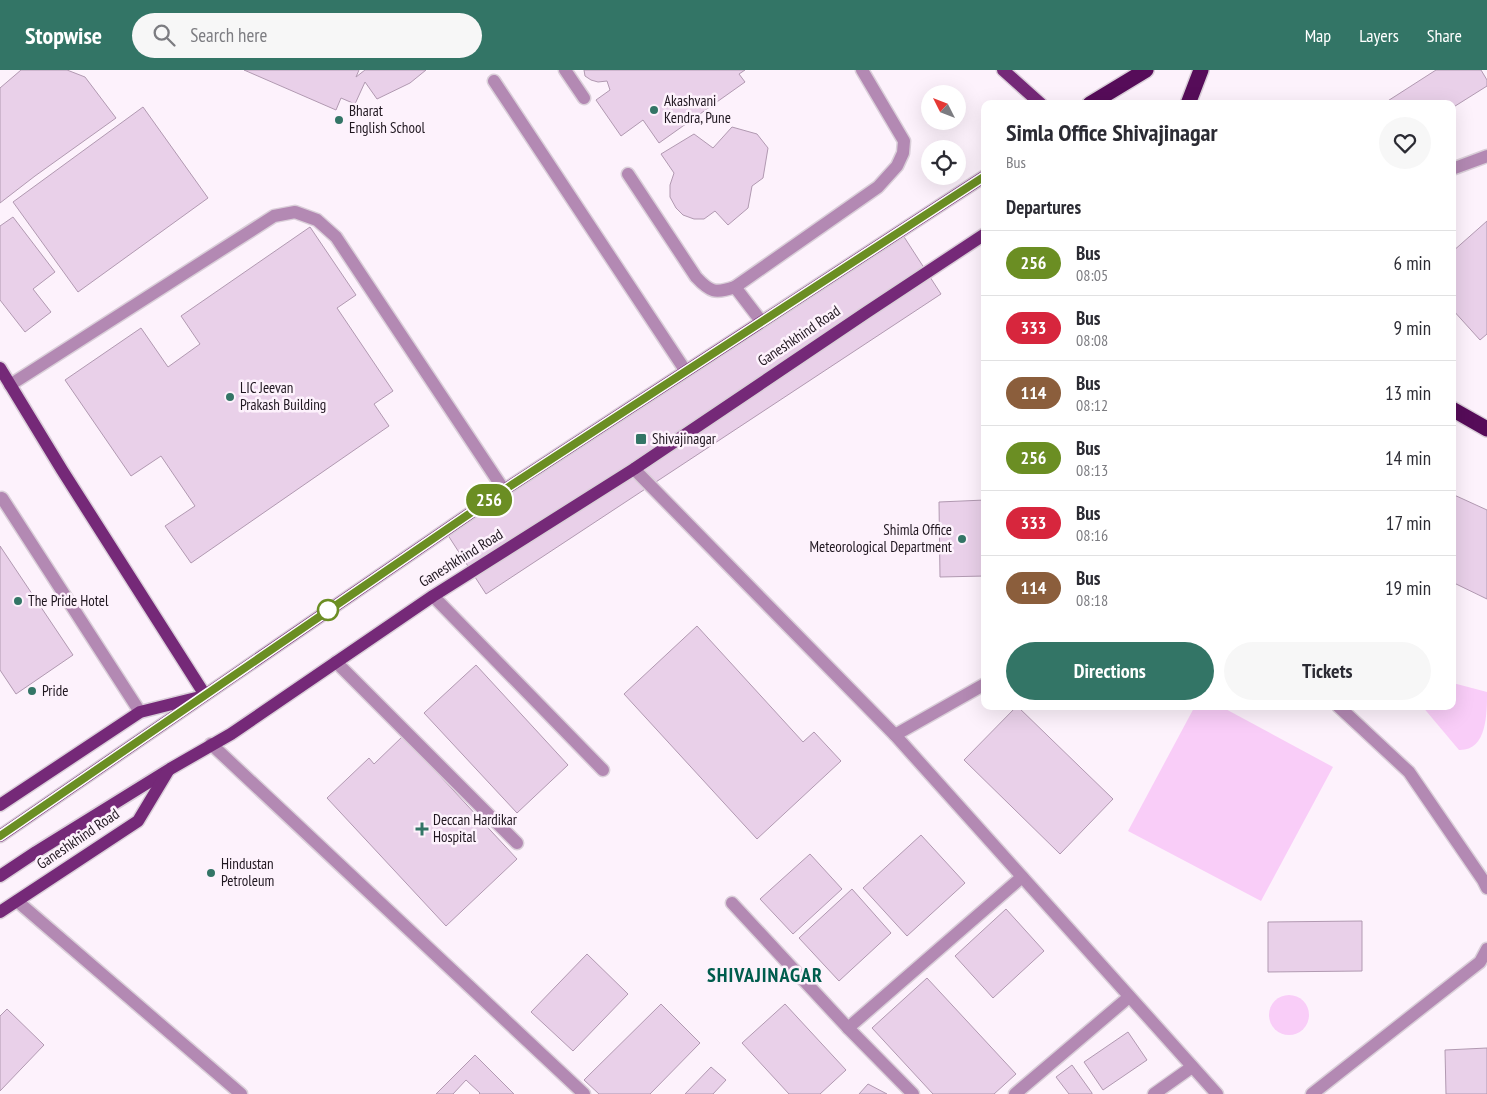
<!DOCTYPE html>
<html lang="en">
<head>
<meta charset="utf-8">
<style>
  body { margin:0; font-family:"PT Sans Narrow",sans-serif; background:#f7f7f7; color:#2b2b33; height:100vh; display:flex; flex-direction:column; font-size:19px; white-space:nowrap }
  * { box-sizing:border-box; margin:0 }
  p { font-size:16px; color:#7c7c81 }
  .icon { flex:none; width:28px; height:28px; fill:none; stroke:currentColor; stroke-width:2; stroke-linecap:round; stroke-linejoin:round }
  .map { position:relative; flex:1; overflow:hidden }
  .drawer { position:absolute; left:981px; top:30px; width:475px; height:610px; display:flex; flex-direction:column; background:#fff; border-radius:10px; box-shadow:0 5px 20px #0002 }
  .drawer>* { flex:none }
  .badge { padding:0 10px; border-radius:16px; font-size:18px; line-height:32px }
  .needle { width:32px; rotate:312deg }
  .tools { position:absolute; left:921px; top:15px; display:grid; gap:10px }
  .tools a { display:grid; place-items:center; width:45px; height:45px; border-radius:50%; background:#fff; box-shadow:0 5px 20px #0002; font-size:25px }
  .map>.badge { position:absolute; translate:-50% -50%; box-shadow:0 0 0 2px #fff }
  h2 { padding:0 25px; font-size:19px; line-height:45px }
  .round { display:grid; place-items:center; flex:none; width:52px; height:52px; border-radius:26px; background:#f7f7f7 }
  .overview { display:flex; align-items:center; justify-content:space-between; height:85px; padding:0 25px }
  h1 { font-size:24px; font-weight:700; line-height:38px }
  .primary-button { display:flex; gap:10px; margin-top:auto; padding:10px 25px }
  .primary-button a { flex:1; height:58px; border-radius:30px; background:#337566; color:#fff; font-size:20px; font-weight:700; line-height:58px; text-align:center }
  .primary-button a+a { background:#f7f7f7; color:#2b2b33 }
  ul { padding:0; list-style:none }
  li { display:flex; align-items:center; gap:15px; height:65px; padding:0 25px; border-top:1px solid #e1e1e2 }
  li div { flex:1 }
  li b { display:block; font-size:19px }
  li em { font-style:normal }
  li .badge { min-width:55px; font-weight:700; text-align:center }
  header { display:flex; align-items:center; gap:30px; box-sizing:border-box; height:70px; padding:0 25px; background:#337566; color:#fff }
  header strong { font-size:24px }
  nav { display:flex; gap:28px; margin-inline-start:auto; font-size:18px }
  .search { width:350px; height:45px; background:#f7f7f7; display:flex; align-items:center; gap:12px; box-sizing:border-box; padding:0 18px; border-radius:28px; color:#7c7c81; font-size:19px }
  .map>svg:first-child { display:block }
</style>
</head>
<body>
<header>
<strong>Stopwise</strong>
<div class="search"><svg class="icon" aria-label="search" viewBox="0 0 24 24"><circle cx="10" cy="10" r="6"/><path d="M15 15l6 6"/></svg>Search here</div>
<nav><a>Map</a><a>Layers</a><a>Share</a></nav>
</header>
<div class="map">
<svg width="1487" height="1024" viewBox="0 0 1487 1024">
  <rect width="100%" height="100%" fill="#fdf2fc"/>
  <g fill="#f9cdf8">
    <path d="M1453 613 1487 622C1487 644 1487 681 1459 680L1422 636H1452Z"/>
    <polygon points="1195,636 1220,636 1333,697 1261,831 1128,761"/>
    <circle cx="1289" cy="945" r="20"/>
  </g>
  <g fill="#e9d0e9" stroke="#b199b1">
    <polygon points="21,0 67,0 85,7 116,48 35,106 0,133 0,18"/>
    <polygon points="244,0 359,0 356,7 365,0 426,0 410,13 377,29 365,12 355,34 341,28 336,40"/>
    <polygon points="584,0 745,0 739,4 745,12 659,73 643,50 621,66 596,30 610,20 607,11 598,12 591,10 585,6"/>
    <polygon points="1436,0 1481,0 1487,10 1487,16 1452,38 1452,34 1383,34"/>
    <polygon points="143,37 208,128 78,222 13,132"/>
    <polygon points="732,57 757,64 768,78 763,108 752,116 748,138 728,155 715,141 704,149 694,149 683,145 676,138 670,127 670,115 674,103 661,84 694,64 713,78"/>
    <polygon points="13,147 55,202 33,219 51,242 25,262 0,230 0,156"/>
    <polygon points="1487,151 1487,264 1480,270 1452,239 1452,182"/>
    <polygon points="897,156 941,224 486,524 442,456"/>
    <polygon points="310,157 356,225 337,238 393,321 374,334 389,356 191,493 165,456 195,436 161,386 131,406 65,310 141,258 168,297 200,274 181,246"/>
    <polygon points="1452,424 1487,440 1487,529 1452,512"/>
    <polygon points="985,430 985,506 940,507 939,432"/>
    <polygon points="0,476 73,585 16,624 0,600"/>
    <polygon points="697,556 803,672 814,662 841,691 757,769 624,624"/>
    <polygon points="476,595 568,695 517,743 424,643"/>
    <polygon points="1017,636 1113,729 1060,784 964,690"/>
    <polygon points="403,666 517,789 446,856 327,728 369,688 374,694"/>
    <polygon points="921,765 965,813 907,866 863,818"/>
    <polygon points="810,784 842,819 793,864 760,829"/>
    <polygon points="852,819 891,863 839,911 799,868"/>
    <polygon points="1006,839 1044,881 993,928 955,886"/>
    <polygon points="1362,851 1362,901 1268,902 1268,852"/>
    <polygon points="587,884 628,924 573,981 531,942"/>
    <polygon points="927,908 1016,1004 994,1024 933,1024 872,958"/>
    <polygon points="661,934 700,973 650,1024 599,1024 584,1010"/>
    <polygon points="785,934 846,1000 820,1024 789,1024 742,973"/>
    <polygon points="7,939 44,975 0,1021 0,946"/>
    <polygon points="1128,962 1147,990 1103,1020 1084,992"/>
    <polygon points="1487,978 1487,1024 1446,1024 1445,980"/>
    <polygon points="475,985 514,1024 479,1024 480,1023 466,1010 453,1024 436,1024"/>
    <polygon points="1072,995 1092,1023 1092,1024 1069,1024 1056,1007"/>
    <polygon points="711,997 726,1010 713,1024 685,1024"/>
    <polygon points="868,1014 887,1024 859,1024"/>
  </g>
  <g fill="none" stroke-linecap="round" stroke-linejoin="round">
    <defs>
      <g id="minor">
        <polyline points="565,0 584,28"/>
        <polyline points="494,11 685,300"/>
        <polyline points="1452,99 1487,86"/>
        <path d="M628 104 696 207C710 222 715 224 735 217L878 117 897 96 903 83 904 71 862 0"/>
        <polyline points="735,217 761,251"/>
        <polyline points="10,315 274,146 295,142 317,150 336,167 504,420"/>
        <polyline points="634,399 895,665 1217,1024"/>
        <polyline points="2,428 140,642"/>
        <polyline points="433,526 603,700"/>
        <polyline points="336,592 517,773"/>
        <polyline points="1338,636 1409,702 1483,810 1487,818"/>
        <polyline points="895,665 985,614"/>
        <polyline points="211,674 584,1024"/>
        <polyline points="17,831 241,1024"/>
        <polyline points="732,833 848,958 913,1024"/>
        <polyline points="848,958 1022,807"/>
        <polyline points="1015,1024 1129,927"/>
        <polyline points="1154,1024 1192,997"/>
        <polyline points="1312,1024 1480,892 1487,879"/>
      </g>
      <g id="major">
        <polyline points="1003,0 1041,34"/>
        <polyline points="0,298 62,400 205,625"/>
        <polyline points="0,735 140,642 196,628"/>
        <polyline points="0,766 504,420 985,106"/>
        <polyline points="0,806 36,782 170,699 231,664 433,526 634,399 867,242 985,164"/>
        <polyline points="0,842 138,751 168,701"/>
      </g>
      <g id="highway">
        <polyline points="1090,34 1146,0"/>
        <polyline points="1188,34 1201,0"/>
        <polyline points="1452,339 1487,359"/>
      </g>
    </defs>
    <use href="#minor" stroke="#dacfd9" stroke-width="15"/>
    <use href="#major" stroke="#dacfd9" stroke-width="15"/>
    <use href="#highway" stroke="#dacfd9" stroke-width="18"/>
    <use href="#minor" stroke="#b389b3" stroke-width="12"/>
    <use href="#major" stroke="#752978" stroke-width="12"/>
    <use href="#highway" stroke="#560c59" stroke-width="15"/>
  </g>
  <g fill="none" stroke-linecap="round" stroke-linejoin="round">
    <defs>
      <polyline id="line" points="0,766 504,420 985,106"/>
    </defs>
    <use href="#line" stroke="#fff" stroke-width="11"/>
    <use href="#line" stroke="#6b8e23" stroke-width="8"/>
  </g>
  <g fill="#337566" stroke="#fdf2fc" stroke-width="2">
    <circle cx="654" cy="40" r="5"/>
    <circle cx="339" cy="50" r="5"/>
    <circle cx="230" cy="327" r="5"/>
    <rect x="635" y="363" width="12" height="12" rx="2.5"/>
    <circle cx="962" cy="469" r="5"/>
    <circle cx="18" cy="531" r="5"/>
    <circle cx="32" cy="621" r="5"/>
    <path d="M419.5 751.5h5v5h5v5h-5v5h-5v-5h-5v-5h5z"/>
    <circle cx="211" cy="803" r="5"/>
  </g>
  <circle fill="#fff" stroke="#6b8e23" stroke-width="2.5" cx="328" cy="540" r="10"/>
  <g text-anchor="middle" stroke-width="5" stroke-linejoin="round" paint-order="stroke">
    <g font-size="15" fill="#201720" stroke="#fdf2fc" text-anchor="start">
      <text x="664" y="36">Akashvani<tspan x="664" dy="17">Kendra, Pune</tspan></text>
      <text x="349" y="46">Bharat<tspan x="349" dy="17">English School</tspan></text>
      <text x="240" y="323">LIC Jeevan<tspan x="240" dy="17">Prakash Building</tspan></text>
      <text x="652" y="374">Shivajinagar</text>
      <text x="952" y="465" text-anchor="end">Shimla Office<tspan x="952" dy="17">Meteorological Department</tspan></text>
      <text x="28" y="536">The Pride Hotel</text>
      <text x="42" y="626">Pride</text>
      <text x="433" y="755">Deccan Hardikar<tspan x="433" dy="17">Hospital</tspan></text>
      <text x="221" y="799">Hindustan<tspan x="221" dy="17">Petroleum</tspan></text>
    </g>
    <g font-size="15" fill="#201720" stroke="#fdf2fc">
      <text transform="translate(799 266) rotate(-34)" y="5">Ganeshkhind Road</text>
      <text transform="translate(461 488) rotate(-32)" y="5">Ganeshkhind Road</text>
      <text transform="translate(78 769) rotate(-34)" y="5">Ganeshkhind Road</text>
    </g>
    <g font-size="20" font-weight="bold" letter-spacing="1" fill="#005c4d" stroke="#fdf2fc">
      <text x="765" y="912">SHIVAJINAGAR</text>
    </g>
  </g>
</svg>
<div class="tools">
<a><svg class="needle" viewBox="-14 -14 28 28"><path d="M0-13l5 13h-10z" fill="#e53935"/><path d="M0 13l5-13h-10z" fill="#7c7c81"/></svg></a>
<a><svg class="icon" aria-label="locate" viewBox="0 0 24 24"><circle cx="12" cy="12" r="6"/><path d="M12 2v4M12 18v4M2 12h4M18 12h4"/></svg></a>
</div>
<b class="badge" style="left:489px;top:430px;background:#6b8e23;color:#fff">256</b>
<section class="drawer">
<div class="overview"><div><h1>Simla Office Shivajinagar</h1><p>Bus</p></div><a class="round"><svg class="icon" aria-label="heart" viewBox="0 0 24 24"><path d="M12 20l-8-8c-3-5 5-10 8-4 3-6 11-1 8 4z"/></svg></a></div>
<h2>Departures</h2>
<ul>
<li><span class="badge" style="background:#6b8e23;color:#fff">256</span><div><b>Bus</b><p>08:05</p></div><em>6 min</em></li>
<li><span class="badge" style="background:#d7263d;color:#fff">333</span><div><b>Bus</b><p>08:08</p></div><em>9 min</em></li>
<li><span class="badge" style="background:#8b5e3c;color:#fff">114</span><div><b>Bus</b><p>08:12</p></div><em>13 min</em></li>
<li><span class="badge" style="background:#6b8e23;color:#fff">256</span><div><b>Bus</b><p>08:13</p></div><em>14 min</em></li>
<li><span class="badge" style="background:#d7263d;color:#fff">333</span><div><b>Bus</b><p>08:16</p></div><em>17 min</em></li>
<li><span class="badge" style="background:#8b5e3c;color:#fff">114</span><div><b>Bus</b><p>08:18</p></div><em>19 min</em></li>
</ul>
<div class="primary-button"><a>Directions</a><a>Tickets</a></div>
</section>
</div>
</body>
</html>
